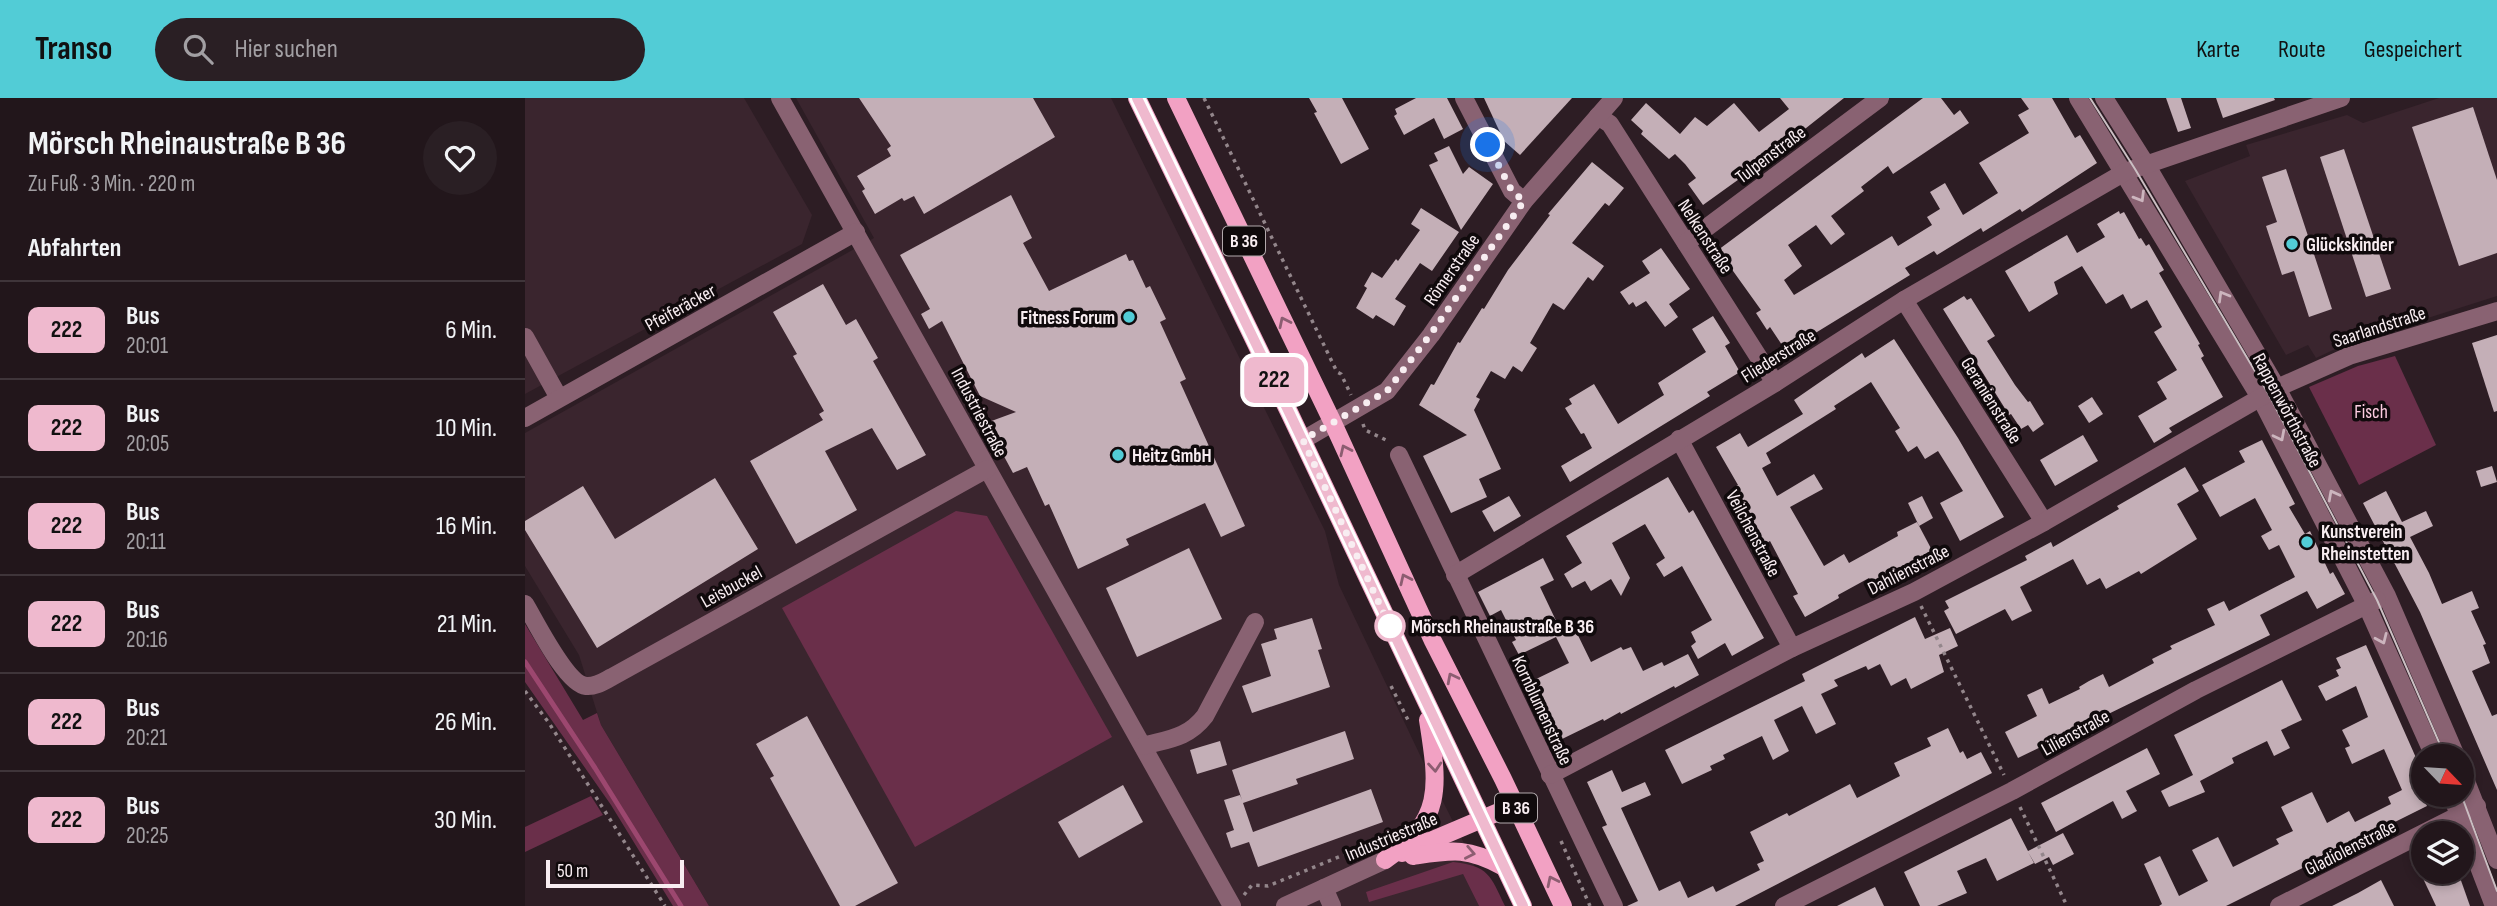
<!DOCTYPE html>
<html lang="de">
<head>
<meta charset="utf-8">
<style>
  body { margin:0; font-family:"Sofia Sans Condensed",sans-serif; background:#2a1f24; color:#f1f3f6; height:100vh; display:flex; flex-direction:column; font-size:26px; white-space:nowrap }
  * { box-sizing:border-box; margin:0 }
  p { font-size:23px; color:#a29fa3 }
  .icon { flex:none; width:38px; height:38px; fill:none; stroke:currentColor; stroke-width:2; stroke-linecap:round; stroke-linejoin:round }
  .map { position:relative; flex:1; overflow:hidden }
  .drawer { display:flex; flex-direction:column; background:#22161b; width:525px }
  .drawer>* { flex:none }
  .badge { padding:0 14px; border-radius:10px; font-size:24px; line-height:46px }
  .needle { width:46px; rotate:115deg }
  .controls { position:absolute; left:1886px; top:646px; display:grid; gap:14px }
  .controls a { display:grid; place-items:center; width:63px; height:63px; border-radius:50%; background:#22161b; box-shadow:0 4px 10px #0003,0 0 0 2px #3f353a; font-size:35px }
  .scale { position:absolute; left:21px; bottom:18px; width:138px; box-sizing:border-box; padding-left:7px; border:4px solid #f8edf1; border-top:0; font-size:19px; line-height:24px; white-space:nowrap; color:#f8edf1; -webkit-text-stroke:5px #100a0c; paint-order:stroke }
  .you { position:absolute; width:35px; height:35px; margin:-18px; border:5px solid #fff; border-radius:50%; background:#1a73e8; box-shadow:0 0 0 10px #1a73e833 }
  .map>.badge { position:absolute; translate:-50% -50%; box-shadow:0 0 0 4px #fff }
  h2 { padding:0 28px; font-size:26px; line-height:63px }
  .round { display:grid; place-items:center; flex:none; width:74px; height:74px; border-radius:37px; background:#2a1f24 }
  .summary { display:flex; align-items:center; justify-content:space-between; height:119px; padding:0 28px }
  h1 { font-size:33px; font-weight:700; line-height:52px }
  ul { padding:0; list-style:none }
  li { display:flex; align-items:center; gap:21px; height:98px; padding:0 28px; border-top:2px solid #3f353a }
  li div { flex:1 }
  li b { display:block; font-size:26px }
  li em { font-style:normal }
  li .badge { min-width:77px; font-weight:700; text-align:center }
  header { display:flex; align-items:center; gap:42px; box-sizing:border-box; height:98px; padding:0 35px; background:#52ccd6; color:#111 }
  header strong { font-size:33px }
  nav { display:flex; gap:38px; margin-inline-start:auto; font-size:24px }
  .search { width:490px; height:63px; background:#2a1f24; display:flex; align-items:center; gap:18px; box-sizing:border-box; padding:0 24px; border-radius:38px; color:#a29fa3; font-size:26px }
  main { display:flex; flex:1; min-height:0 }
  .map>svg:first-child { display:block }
</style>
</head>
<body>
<header>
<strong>Transo</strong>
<div class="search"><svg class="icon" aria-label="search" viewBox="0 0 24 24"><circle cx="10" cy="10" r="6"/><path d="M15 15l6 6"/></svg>Hier suchen</div>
<nav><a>Karte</a><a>Route</a><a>Gespeichert</a></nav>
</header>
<main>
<section class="drawer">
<div class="summary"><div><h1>Mörsch Rheinaustraße B 36</h1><p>Zu Fuß · 3 Min. · 220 m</p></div><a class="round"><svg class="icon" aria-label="heart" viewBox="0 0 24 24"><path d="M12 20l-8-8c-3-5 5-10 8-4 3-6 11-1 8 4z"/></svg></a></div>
<h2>Abfahrten</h2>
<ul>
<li><span class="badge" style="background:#efb9ce;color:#111">222</span><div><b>Bus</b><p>20:01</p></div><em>6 Min.</em></li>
<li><span class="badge" style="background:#efb9ce;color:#111">222</span><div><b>Bus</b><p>20:05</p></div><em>10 Min.</em></li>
<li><span class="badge" style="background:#efb9ce;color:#111">222</span><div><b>Bus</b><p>20:11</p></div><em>16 Min.</em></li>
<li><span class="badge" style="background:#efb9ce;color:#111">222</span><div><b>Bus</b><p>20:16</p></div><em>21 Min.</em></li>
<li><span class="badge" style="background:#efb9ce;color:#111">222</span><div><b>Bus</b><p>20:21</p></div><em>26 Min.</em></li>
<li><span class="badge" style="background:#efb9ce;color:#111">222</span><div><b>Bus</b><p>20:25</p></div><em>30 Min.</em></li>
</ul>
</section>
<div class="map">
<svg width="1972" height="808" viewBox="0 0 1972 808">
  <rect width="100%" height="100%" fill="#2d1d24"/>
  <g fill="#3a252e">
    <polygon points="0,0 219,0 287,117 277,146 0,296"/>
    <polygon points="271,0 586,0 800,433 814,487 904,676 950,767 938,776 954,808 184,808 76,627 54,557 0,468 0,335 349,140"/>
    <polygon points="1914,0 1972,0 1972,198 1821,246 1791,260 1783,247 1761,257 1660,83 1725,58 1721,47 1822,17 1838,25"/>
  </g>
  <g fill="#6a2f4a">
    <polygon points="1870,258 1911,347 1834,387 1784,289 1833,268"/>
    <polygon points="431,413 462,418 587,639 390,749 257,510"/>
    <polygon points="0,526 58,622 72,615 76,627 184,808 148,808 86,707 0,584"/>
    <polygon points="66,698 78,717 0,754 0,729"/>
    <path d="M928 764C964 768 965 777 980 808H954L938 776 844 804 841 794Z"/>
  </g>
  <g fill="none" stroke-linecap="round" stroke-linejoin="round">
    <polyline stroke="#9c476f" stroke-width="5" points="0,564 70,670 156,808"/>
  </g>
  <g fill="#c4afb7">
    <polygon points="334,0 508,0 530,39 399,116 389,98 379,103 377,100 350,116 337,93 340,91 332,78 366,58 362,51 366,48"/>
    <polygon points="784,0 817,0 844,51 816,66 789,15 792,14"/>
    <polygon points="891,0 922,0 938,31 919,41 909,20 879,37 869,18 872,16 870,11"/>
    <polygon points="959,0 1047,0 995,57 979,43"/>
    <polygon points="1255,0 1319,0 1242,61 1178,107 1163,86 1171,80 1160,66 1150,56 1144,61 1116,36 1118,33 1106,22 1121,5 1155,36 1170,19 1182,28 1209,5 1234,34 1264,11"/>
    <polygon points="1398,0 1416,0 1429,17 1435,12 1444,25 1368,76 1363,68 1336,89 1339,93 1306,118 1320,136 1306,147 1291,127 1263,147 1277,168 1259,182 1269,197 1367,138 1373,148 1407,127 1402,119 1415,111 1405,94 1420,85 1438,117 1473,95 1454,65 1504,35 1493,17 1504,11 1496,0 1527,0 1550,40 1555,37 1572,65 1497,114 1495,111 1458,134 1456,130 1412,157 1409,153 1380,170 1385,177 1261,253 1245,229 1242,232 1231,215 1236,212 1193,152"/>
    <polygon points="1641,0 1656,0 1666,30 1653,34"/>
    <polygon points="1691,0 1749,0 1750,2 1698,20"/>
    <polygon points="1948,9 1972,82 1972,155 1934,168 1887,29"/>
    <polygon points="924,48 938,76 944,69 968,86 936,132 904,67 913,63 909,55"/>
    <polygon points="1819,51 1866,191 1841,199 1795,59"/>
    <polygon points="1067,64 1099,90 1084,108 1080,105 1047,145 1079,168 1068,183 1063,179 1039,212 1028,205 1005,245 1012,250 997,274 988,268 980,281 966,273 951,299 955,301 949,312 976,371 954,381 962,399 926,415 898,358 942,337 894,307 906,286 909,287 933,244 935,245 957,210 959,211 983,172 1025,117 1023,116"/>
    <polygon points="1761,71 1807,211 1784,219 1769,173 1757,177 1741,128 1752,124 1737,79"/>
    <polygon points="486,97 507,140 498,145 524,193 601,156 604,163 608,162 621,190 625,188 641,221 635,224 661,281 655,284 720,428 696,439 680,405 601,441 604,447 553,471 524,406 520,408 502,369 488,375 461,325 491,314 455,298 417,223 404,231 396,216 405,211 375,157"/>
    <polygon points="896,110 934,134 907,173 895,165 870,201 881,208 869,228 851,217 848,221 831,210 842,190 839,188 847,174 857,180 871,161 873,163 895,132 886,126"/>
    <polygon points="1594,113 1595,116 1599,114 1614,141 1616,140 1621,148 1624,146 1639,172 1634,175 1675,246 1673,247 1679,258 1676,260 1698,299 1644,330 1647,334 1629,345 1613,318 1642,301 1632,284 1652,272 1629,234 1637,229 1622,202 1606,211 1598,196 1581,206 1557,168 1529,184 1533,196 1504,214 1480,173 1542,137 1552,155 1580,139 1572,126"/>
    <polygon points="1136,150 1165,191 1144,206 1153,219 1140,229 1121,203 1111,209 1108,204 1104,207 1095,194 1125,175 1117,163"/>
    <polygon points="298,186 321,227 331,221 353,260 348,263 401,357 372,372 347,330 300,353 332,412 271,446 225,363 298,322 294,316 299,313 268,258 272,256 248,214"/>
    <polygon points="1439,198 1442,202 1446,200 1470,238 1462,243 1490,287 1503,304 1505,303 1519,326 1508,334 1503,327 1496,331 1486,316 1484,317 1418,211"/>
    <polygon points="1188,218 1205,245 1200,248 1215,274 1182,294 1185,298 1045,384 1036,368 1067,350 1059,335 1056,336 1040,310 1047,306 1044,301 1069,286 1093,326 1139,297 1133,285 1181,254 1167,231"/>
    <polygon points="1972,237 1972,313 1969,314 1947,245"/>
    <polygon points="1369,241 1433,340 1479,419 1435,443 1415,405 1438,393 1413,353 1400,361 1392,348 1383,354 1370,333 1375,330 1346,284 1309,308 1311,311 1241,355 1246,365 1237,370 1252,398 1289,376 1298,391 1265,409 1299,468 1319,456 1324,465 1373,438 1372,434 1392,424 1409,456 1348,487 1344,480 1313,497 1314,500 1280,519 1268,498 1273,496 1245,443 1240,446 1219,409 1209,389 1213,387 1191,349 1215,335 1223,349 1278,316 1269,302 1337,255 1340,260"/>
    <polygon points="1567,299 1578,316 1564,325 1553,308"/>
    <polygon points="1558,337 1573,363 1530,388 1515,362"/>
    <polygon points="1737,342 1770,406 1764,409 1780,436 1785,433 1805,476 1808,474 1820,496 1792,511 1782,493 1735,517 1745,537 1493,660 1480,634 1512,618 1502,597 1517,590 1524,606 1555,591 1554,589 1564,583 1578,576 1584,589 1629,565 1627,561 1647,551 1645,548 1690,527 1682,511 1699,503 1704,513 1770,479 1754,447 1744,452 1736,438 1747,432 1730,400 1695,419 1677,387 1720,364 1714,353"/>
    <polygon points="1967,368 1972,384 1956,389 1951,373"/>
    <polygon points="1660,369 1674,393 1652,406 1672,441 1616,476 1614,473 1581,491 1575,480 1562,487 1548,461 1495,489 1507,513 1487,523 1480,511 1431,536 1419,513 1424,510 1420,503 1502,462 1500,458 1526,444 1528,449 1594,411 1592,408"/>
    <polygon points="1143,379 1164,415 1168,412 1239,540 1207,558 1200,545 1173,561 1166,548 1171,544 1166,534 1187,522 1157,468 1139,479 1131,466 1140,460 1120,426 1087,445 1105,480 1096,498 1086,481 1066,493 1060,483 1047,490 1039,476 1057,465 1041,438"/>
    <polygon points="190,380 233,451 72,550 0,432 0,423 58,388 90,441"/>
    <polygon points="1861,393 1877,424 1901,413 1908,428 1885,439 1904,475 1917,506 1947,493 1954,510 1946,513 1961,546 1958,547 1965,565 1947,573 1967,618 1972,616 1972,692 1895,514 1838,405"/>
    <polygon points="984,398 996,418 969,434 957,413"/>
    <polygon points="1397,398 1408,420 1394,428 1383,405"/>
    <polygon points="664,450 697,521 612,559 581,490"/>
    <polygon points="1018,460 1029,482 1015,489 1035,531 1047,525 1066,564 1096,549 1098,552 1106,549 1118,573 1137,564 1139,568 1163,556 1174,577 1150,590 1149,588 1096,616 1095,614 1079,623 1078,621 1035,642 1007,583 1044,565 1031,539 994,557 987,544 991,542 976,512 965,518 953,494"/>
    <polygon points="1390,519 1400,541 1425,530 1433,548 1414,557 1419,574 1386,591 1381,580 1366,588 1355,566 1343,572 1341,568 1309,582 1313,588 1296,596 1311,626 1291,636 1277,608 1249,622 1264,653 1248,662 1237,638 1198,657 1200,661 1185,668 1187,672 1157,686 1140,652 1280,583 1277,576"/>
    <polygon points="787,520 797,551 793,552 805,589 727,615 717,588 746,578 736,546 752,541 749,531"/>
    <polygon points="1841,547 1892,662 1887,664 1899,689 1899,701 1902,708 1701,808 1634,808 1637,806 1619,766 1635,758 1654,798 1683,783 1667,752 1693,739 1708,769 1754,746 1751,741 1768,733 1756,709 1787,694 1802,725 1824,713 1830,724 1866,706 1863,699 1877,692 1859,651 1827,666 1820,650 1825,648 1817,632 1843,619 1831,588 1801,603 1793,588 1814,578 1811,572 1816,570 1811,560"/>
    <polygon points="1757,582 1777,622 1756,632 1765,650 1749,658 1742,643 1707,660 1709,665 1675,683 1680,694 1644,709 1636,693 1668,677 1649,637"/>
    <polygon points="282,618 373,785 330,808 315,808 245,680 249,678 231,646"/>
    <polygon points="1423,630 1435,655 1438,653 1442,661 1456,654 1467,675 1210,808 1102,808 1113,803 1077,729 1082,727 1062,684 1087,672 1097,694 1120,684 1126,697 1096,710 1134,793 1155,783 1163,800 1188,788 1191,794 1235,772 1232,766 1239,763 1225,734 1262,715 1264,718 1325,686 1332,700 1375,678 1369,665 1406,648 1402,640"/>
    <polygon points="820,633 829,661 771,681 773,686 718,705 728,734 846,691 858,724 733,769 724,744 706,750 701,735 709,732 699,702 715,697 717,702 707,672"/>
    <polygon points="695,643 702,667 672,676 665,652"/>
    <polygon points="1622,650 1635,676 1601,693 1612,713 1597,721 1588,703 1531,734 1516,705"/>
    <polygon points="598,687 618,724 554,760 533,724"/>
    <polygon points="1486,720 1503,753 1538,735 1549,756 1528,767 1524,759 1510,766 1503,754 1509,765 1472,783 1461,760 1432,773 1442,795 1412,808 1395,808 1379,774"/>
    <polygon points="1895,774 1933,774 1945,808 1911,808"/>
    <polygon points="1856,782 1869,808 1807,808 1833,795"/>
    <polygon points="1350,789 1359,808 1312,808"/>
  </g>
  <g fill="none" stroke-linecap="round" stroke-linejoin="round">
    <g stroke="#93868b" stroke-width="3.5" stroke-dasharray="3.5 5" stroke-linecap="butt">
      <polyline points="679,0 812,274 816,276 826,297"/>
      <polyline points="838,326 840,332 863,343"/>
      <polyline points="1396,508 1479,677"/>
      <polyline points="866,588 885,626"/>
      <polyline points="0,593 24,625 140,808"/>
      <polyline points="1495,709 1542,808"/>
      <polyline points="1036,743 1065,808"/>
      <polyline points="719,797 727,787 743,788 855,742"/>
    </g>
    <g stroke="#896272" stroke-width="18">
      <polyline points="255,0 707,808"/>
      <polyline points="939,0 987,93 999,103"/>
      <polyline points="1553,0 1736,301 1842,508 1909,658"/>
      <polyline points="1579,0 1622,68 1752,290 1862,498 1931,658"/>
      <polyline points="1073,18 1085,26 1250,285"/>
      <polyline points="1161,145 1355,0"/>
      <polyline points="1379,202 1519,424"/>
      <polyline points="0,239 34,300"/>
      <polyline points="0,320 331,134"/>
      <polyline points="1154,341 1267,550"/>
      <polyline points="778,342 862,293 906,237 999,103 1089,0"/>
      <polyline points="874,357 1089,808"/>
      <polyline points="930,477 1250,285 1379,202 1600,74 1816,0"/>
      <path d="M0 506C11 524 41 586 61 588 71 589 79 583 87 579L462 371"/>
      <path d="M618 648C644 641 663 640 680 618L730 524"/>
      <polyline points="1937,673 1972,762"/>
      <polyline points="1025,677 1267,550 1389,494 1519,424 1752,290 1824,258 1972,213"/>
      <polyline points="1926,696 1969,808"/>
      <polyline points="799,790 807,808"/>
      <polyline points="760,808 860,762"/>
      <polyline points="1259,808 1487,693 1671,592 1852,502"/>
      <polyline points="1754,808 1952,708"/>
    </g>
    <g stroke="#f2a1c3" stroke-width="18">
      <polyline points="612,0 764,314 998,808"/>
      <polyline points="651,0 807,323 908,543 978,681 1038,808"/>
      <polyline points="877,755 990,707"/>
      <path d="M888 758C928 752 942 749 979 769"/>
      <path d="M860 762C920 721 913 687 903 622"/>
    </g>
    <g stroke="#cbbfc3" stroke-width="2">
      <polyline points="1565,0 1610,71 1743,295 1852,502 1920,658"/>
      <polyline points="1936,696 1972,793"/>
    </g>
  </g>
  <defs><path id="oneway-chevron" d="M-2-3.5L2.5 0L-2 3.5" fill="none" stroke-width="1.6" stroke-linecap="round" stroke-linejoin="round" transform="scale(1.75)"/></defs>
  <g stroke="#ccb5be">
    <use href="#oneway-chevron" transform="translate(1615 99) rotate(59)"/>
    <use href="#oneway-chevron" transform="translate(1698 198) rotate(-120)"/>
    <use href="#oneway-chevron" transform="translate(1755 338) rotate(63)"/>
    <use href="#oneway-chevron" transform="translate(1808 397) rotate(-118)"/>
    <use href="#oneway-chevron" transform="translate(1857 541) rotate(66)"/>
  </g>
  <g stroke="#8c5d71">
    <use href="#oneway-chevron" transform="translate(759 224) rotate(-116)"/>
    <use href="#oneway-chevron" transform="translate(820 352) rotate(-115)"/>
    <use href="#oneway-chevron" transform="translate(880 481) rotate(-115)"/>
    <use href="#oneway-chevron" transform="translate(927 580) rotate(-117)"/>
    <use href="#oneway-chevron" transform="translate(910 669) rotate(85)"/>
    <use href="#oneway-chevron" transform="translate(945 755) rotate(11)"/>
    <use href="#oneway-chevron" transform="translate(1027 783) rotate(-116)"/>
  </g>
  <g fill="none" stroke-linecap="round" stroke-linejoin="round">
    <defs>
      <polyline id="line" points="612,0 764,314 998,808"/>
    </defs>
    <use href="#line" stroke="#fff" stroke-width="16"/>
    <use href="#line" stroke="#efb9ce" stroke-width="10"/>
    <polyline stroke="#f8edf1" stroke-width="7" stroke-dasharray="0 12.6" points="865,528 867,533 778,342 862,293 905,237 999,103 987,93 963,47"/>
  </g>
  <g fill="#52ccd6" stroke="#100a0c" stroke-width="2.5">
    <circle cx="1767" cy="146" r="7"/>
    <circle cx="604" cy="219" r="7"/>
    <circle cx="593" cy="357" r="7"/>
    <circle cx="1782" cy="444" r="7"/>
  </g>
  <circle fill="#fff" stroke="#efb9ce" stroke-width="3.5" cx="865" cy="528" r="14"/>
  <g text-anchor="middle" stroke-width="7" stroke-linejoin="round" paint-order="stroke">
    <g fill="#100a0c" stroke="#b2a9ac" stroke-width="2">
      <rect x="698" y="128.5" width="42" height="29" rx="5"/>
      <rect x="970" y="695.5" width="42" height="29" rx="5"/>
    </g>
    <g font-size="18" font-weight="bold" fill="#f8edf1">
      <text x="719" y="149">B 36</text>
      <text x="991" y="716">B 36</text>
    </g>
    <g font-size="19" fill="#f8edf1" stroke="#100a0c">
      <text transform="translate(1245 56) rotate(-37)" y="7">Tulpenstraße</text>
      <text transform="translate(1181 138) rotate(57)" y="7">Nelkenstraße</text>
      <text transform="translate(926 171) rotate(-55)" y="7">Römerstraße</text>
      <text transform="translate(155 209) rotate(-29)" y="7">Pfeiferäcker</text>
      <text transform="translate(1854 228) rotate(-18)" y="7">Saarlandstraße</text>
      <text transform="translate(1253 257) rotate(-32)" y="7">Fliederstraße</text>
      <text transform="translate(1467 302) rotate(58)" y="7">Geranienstraße</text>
      <text transform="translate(1763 312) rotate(62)" y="7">Rappenwörthstraße</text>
      <text transform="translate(455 314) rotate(62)" y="7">Industriestraße</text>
      <text transform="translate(1229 435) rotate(62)" y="7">Veilchenstraße</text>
      <text transform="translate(1383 471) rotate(-27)" y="7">Dahlienstraße</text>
      <text transform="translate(206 488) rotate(-29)" y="7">Leisbuckel</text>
      <text transform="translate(1018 612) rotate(65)" y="7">Kornblumenstraße</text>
      <text transform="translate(1550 634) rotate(-29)" y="7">Lilienstraße</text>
      <text transform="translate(866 738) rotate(-23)" y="7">Industriestraße</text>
      <text transform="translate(1825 749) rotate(-27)" y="7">Gladiolenstraße</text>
    </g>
    <g font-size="19" font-weight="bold" fill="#f8edf1" stroke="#100a0c" text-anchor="start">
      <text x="1781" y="153">Glückskinder</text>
      <text x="590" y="226" text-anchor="end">Fitness Forum</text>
      <text x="607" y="364">Heitz GmbH</text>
      <text x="1796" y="440">Kunstverein<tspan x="1796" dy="22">Rheinstetten</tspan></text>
    </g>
    <g font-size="19" fill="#fecde1" stroke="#100a0c">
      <text x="1846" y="320">Fisch</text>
    </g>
    <g font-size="19" font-weight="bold" fill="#f8edf1" stroke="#100a0c" text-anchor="start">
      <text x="886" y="535">Mörsch Rheinaustraße B 36</text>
    </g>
  </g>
</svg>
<div class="controls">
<a><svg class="needle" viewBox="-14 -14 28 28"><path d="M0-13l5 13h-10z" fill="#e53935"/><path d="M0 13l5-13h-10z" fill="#a29fa3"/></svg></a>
<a><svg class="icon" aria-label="layers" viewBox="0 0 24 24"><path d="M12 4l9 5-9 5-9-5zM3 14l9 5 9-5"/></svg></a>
</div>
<div class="scale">50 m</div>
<div class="you" style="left:963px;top:47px"></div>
<b class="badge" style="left:749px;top:282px;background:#efb9ce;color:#111">222</b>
</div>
</main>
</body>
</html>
